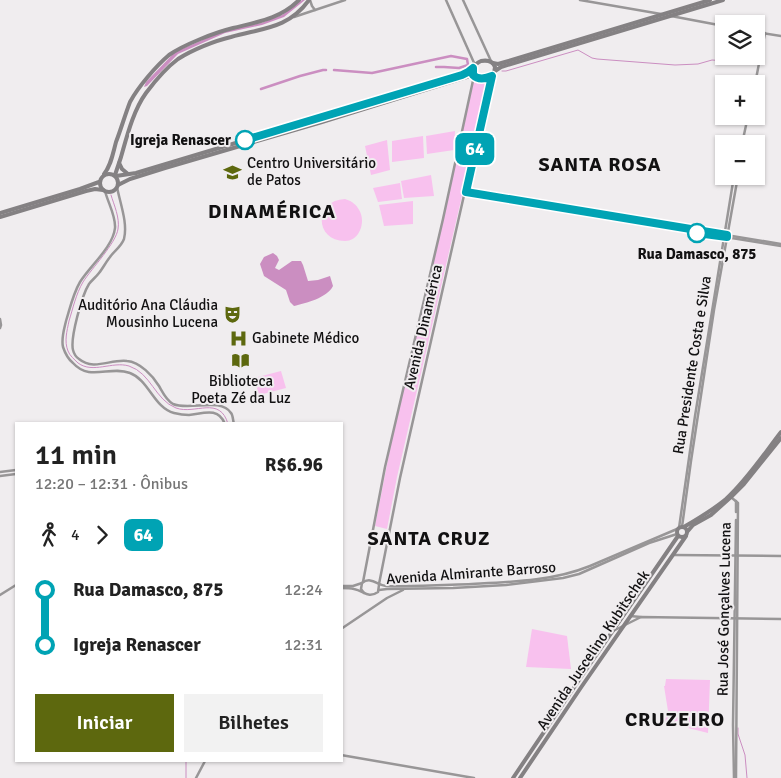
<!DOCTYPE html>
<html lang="pt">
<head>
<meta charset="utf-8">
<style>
  body { margin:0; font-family:Signika,sans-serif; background:#f2f2f2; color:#222; height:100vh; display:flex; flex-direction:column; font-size:19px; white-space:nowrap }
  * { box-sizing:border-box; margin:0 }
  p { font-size:16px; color:#767676 }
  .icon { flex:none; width:28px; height:28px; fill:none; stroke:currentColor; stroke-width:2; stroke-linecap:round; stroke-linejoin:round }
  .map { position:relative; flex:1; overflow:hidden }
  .panel { position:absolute; left:15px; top:422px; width:328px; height:340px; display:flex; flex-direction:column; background:#fff; border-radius:0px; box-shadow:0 1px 4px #0004 }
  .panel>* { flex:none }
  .badge { padding:0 10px; border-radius:8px; font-size:18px; line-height:32px }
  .controls { position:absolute; left:715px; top:15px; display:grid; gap:10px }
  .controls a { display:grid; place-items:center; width:50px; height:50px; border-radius:0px; background:#fff; box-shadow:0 1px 4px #0004; font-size:25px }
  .map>.badge { position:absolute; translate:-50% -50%; box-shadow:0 0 0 2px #fff }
  .legs { display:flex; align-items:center; gap:8px; height:55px; padding:0 20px; font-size:16px }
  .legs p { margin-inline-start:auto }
  .headline { display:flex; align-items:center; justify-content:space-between; height:85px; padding:0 20px }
  h1 { font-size:28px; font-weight:600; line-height:38px }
  .cta { display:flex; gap:10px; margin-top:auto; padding:10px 20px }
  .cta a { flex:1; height:58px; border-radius:0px; background:#5d680e; color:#fff; font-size:20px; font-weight:600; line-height:58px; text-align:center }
  .cta a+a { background:#f2f2f2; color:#222 }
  ul { padding:0 20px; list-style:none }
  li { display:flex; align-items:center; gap:18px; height:55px; font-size:19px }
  li i { display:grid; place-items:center; width:8px; height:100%; margin:0 6px; background:currentColor }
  li i::after { content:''; width:12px; height:12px; margin:-6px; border:4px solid; border-radius:50%; background:#fff }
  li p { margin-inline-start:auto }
  li:first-child i { background:linear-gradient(#0000 50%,currentColor 0) }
  li:last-child i { background:linear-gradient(currentColor 50%,#0000 0) }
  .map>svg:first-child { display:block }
</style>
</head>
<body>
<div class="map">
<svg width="781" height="778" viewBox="0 0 781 778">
  <rect width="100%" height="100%" fill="#f0edef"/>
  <g fill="#f8c1ee">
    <polygon points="489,79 397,477 387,529 375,526 392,439 474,80 480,81"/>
    <polygon points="455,131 454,150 427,154 426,136"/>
    <polygon points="423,136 424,158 392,162 392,141"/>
    <polygon points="387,140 390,170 371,175 365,146"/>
    <polygon points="431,175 434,196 404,198 401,181"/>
    <polygon points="400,183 402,199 378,202 373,188"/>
    <path d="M345 199C360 203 367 220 358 234 355 238 351 241 345 241 314 241 314 200 345 199Z"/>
    <polygon points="413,201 413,224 384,226 379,205"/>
    <polygon points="281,371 286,388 259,395 254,378"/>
    <polygon points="532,629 567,636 571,669 526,667"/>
    <polygon points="666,679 710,680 708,733 664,722 668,711 664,686 665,686"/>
  </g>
  <g fill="#cb8ec1">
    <polygon points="302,0 305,0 284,17 262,25 225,33 178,54 147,86 144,87 146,82 175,52 223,31 261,23 282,15"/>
    <path d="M273 253 277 256 279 260 275 268 279 270 292 261H301L303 265 308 281 318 280 330 276 333 286C327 298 306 303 294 306L290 302 286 290 264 276 260 264 264 257Z"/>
  </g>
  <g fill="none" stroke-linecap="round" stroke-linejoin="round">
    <g stroke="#cb8ec1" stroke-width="1">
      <polyline points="502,71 506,71 578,50 592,58 597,59 675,65 698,64 712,60 726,61"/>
      <path d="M111 195C114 205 120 218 118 229 116 243 92 268 83 282 76 294 73 308 69 321 67 331 64 341 68 351 70 356 74 359 78 363 93 374 112 361 129 366 151 373 155 400 176 408 195 415 220 395 228 424"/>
      <polyline points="738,728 738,734 745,755 747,778"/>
      <polyline points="186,778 186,761"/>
    </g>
    <g stroke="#cb8ec1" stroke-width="2.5">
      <polyline points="334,70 372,73 451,56 467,59 468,65 459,68 444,67 436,67"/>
      <polyline points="261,89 300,76 323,70 326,70"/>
    </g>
    <g stroke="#989697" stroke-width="2.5">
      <polyline points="310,0 312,6 315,10"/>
      <polyline points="446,0 475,65"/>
      <polyline points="463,0 491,61"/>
      <polyline points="580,0 661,14"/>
      <polyline points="671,16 724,26"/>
      <polyline points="294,17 345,0"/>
      <polyline points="756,32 781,36"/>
      <polyline points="755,84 765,33"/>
      <polyline points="742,144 748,116"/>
      <path d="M117 187C120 203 128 223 124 239 121 247 114 251 110 257 106 262 103 268 99 273 96 277 92 280 89 284 82 295 70 338 73 350 74 354 76 357 79 359 94 371 110 359 127 361 140 362 153 376 159 386 163 393 166 400 173 404 189 411 221 397 231 413 233 415 233 421 234 424"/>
      <path d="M105 191C108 203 116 216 115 228 113 247 90 266 80 282 73 294 70 308 66 321 64 330 61 338 63 347 65 353 68 359 73 363 90 382 110 365 130 373 149 380 154 408 174 413 178 414 184 415 189 415 202 414 218 406 225 424"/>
      <polyline points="466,192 781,244"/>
      <polyline points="465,195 781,246"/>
      <polyline points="0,319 1,325 0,328"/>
      <polyline points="0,472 16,470"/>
      <polyline points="0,476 16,474"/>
      <polyline points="732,498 738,503 736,778"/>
      <polyline points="736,501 736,512"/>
      <polyline points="682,527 691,461 714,310 738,176"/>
      <polyline points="679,528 695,416 734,176"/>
      <polyline points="673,555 781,556"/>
      <polyline points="363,582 385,467 443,219 474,76"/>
      <polyline points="379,584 400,478 491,76"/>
      <polyline points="341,586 353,586 362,583"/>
      <path d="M341 588C345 588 350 588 354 589 364 591 368 599 378 592L379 585"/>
      <polyline points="379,590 387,589 453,588 506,585 563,578 579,574 649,543 677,534"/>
      <path d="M364 593 361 589 362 583C371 576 377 585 386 586 415 587 444 585 472 584 512 582 553 581 590 566L677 529"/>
      <polyline points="0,595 16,585"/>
      <polyline points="630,616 641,617"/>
      <polyline points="341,629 387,598 403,590"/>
      <polyline points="613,631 641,617 781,619"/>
      <polyline points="341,755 474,778"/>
      <polyline points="196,778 205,761"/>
      <polyline points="734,778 733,725 736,520"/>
    </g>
    <g stroke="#848183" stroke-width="4">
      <path d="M481 61C487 60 493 61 495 67L494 73 486 78 476 77C470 71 474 64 481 61Z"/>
      <polyline points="493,63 498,64 505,62 710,0"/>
      <polyline points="495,71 501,67 723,0"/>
      <polyline points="119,163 122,169 128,174"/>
      <circle cx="109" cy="183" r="9"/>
      <path d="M104 174C111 166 113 153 116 142 121 129 125 115 130 102 138 87 156 66 169 55 183 45 216 32 233 28 257 22 280 19 299 0"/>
      <path d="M115 175C117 169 119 163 121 157 127 136 133 111 146 93 155 81 166 68 178 59 192 50 214 41 231 37 262 28 288 29 309 0"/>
      <polyline points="116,176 136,173 461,75 468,72 473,68"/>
      <polyline points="118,185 130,179 165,168 322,122 473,75"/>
      <polyline points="0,213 80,189 99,182"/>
      <polyline points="0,217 86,191 95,189 103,190"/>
      <circle cx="682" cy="532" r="5"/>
      <path d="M684 527C699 518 713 510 726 499 747 480 764 454 781 432"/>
      <polyline points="687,532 693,525 711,515 731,497 744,484 781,438"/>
      <polyline points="513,778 579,680 678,536"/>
      <polyline points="520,778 582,686 686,536"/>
    </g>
  </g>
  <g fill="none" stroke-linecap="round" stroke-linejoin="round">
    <defs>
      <path id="line-1" d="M245 140 462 75 468 72 473 68V75C478 80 485 79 492 76L466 192 727 235V237L697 233"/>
    </defs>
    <use href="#line-1" stroke="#fff" stroke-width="11"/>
    <use href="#line-1" stroke="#00a3b4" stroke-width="8"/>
  </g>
  <defs>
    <symbol id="university-bare" viewBox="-9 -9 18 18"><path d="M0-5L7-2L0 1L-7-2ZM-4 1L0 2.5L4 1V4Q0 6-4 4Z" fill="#5d680e" stroke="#f0edef" stroke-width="2.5" paint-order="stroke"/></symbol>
    <symbol id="theatre-bare" viewBox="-9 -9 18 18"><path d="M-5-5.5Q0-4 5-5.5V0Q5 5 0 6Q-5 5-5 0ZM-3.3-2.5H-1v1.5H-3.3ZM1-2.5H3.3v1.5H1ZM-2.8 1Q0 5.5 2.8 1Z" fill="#5d680e" stroke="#f0edef" stroke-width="2.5" paint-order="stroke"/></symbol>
    <symbol id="hospital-bare" viewBox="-9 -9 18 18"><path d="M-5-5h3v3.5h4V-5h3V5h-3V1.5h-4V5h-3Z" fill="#5d680e" stroke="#f0edef" stroke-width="2.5" paint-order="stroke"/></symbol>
    <symbol id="library-bare" viewBox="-9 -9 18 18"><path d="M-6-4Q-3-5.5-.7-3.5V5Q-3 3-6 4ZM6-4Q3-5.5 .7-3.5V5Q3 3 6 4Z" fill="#5d680e" stroke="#f0edef" stroke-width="2.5" paint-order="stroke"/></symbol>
  </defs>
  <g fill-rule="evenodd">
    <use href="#university-bare" x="220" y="160" width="25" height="25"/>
    <use href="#theatre-bare" x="220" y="302" width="25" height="25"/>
    <use href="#hospital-bare" x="226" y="326" width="25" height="25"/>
    <use href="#library-bare" x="228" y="348" width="25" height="25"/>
  </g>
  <g fill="#fff" stroke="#00a3b4" stroke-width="2.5">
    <circle cx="245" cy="140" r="9"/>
    <circle cx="697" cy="233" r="9"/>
  </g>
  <g text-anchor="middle" stroke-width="4" stroke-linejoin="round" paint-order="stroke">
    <g font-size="15" font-weight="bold" fill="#121112" stroke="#f0edef" text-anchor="end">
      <text x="231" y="145">Igreja Renascer</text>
      <text x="697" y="259" text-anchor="middle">Rua Damasco, 875</text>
    </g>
    <g font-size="15" fill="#121112" stroke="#f0edef" text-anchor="start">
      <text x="247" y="168">Centro Universitário<tspan x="247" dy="17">de Patos</tspan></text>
      <text x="218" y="310" text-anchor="end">Auditório Ana Cláudia<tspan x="218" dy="17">Mousinho Lucena</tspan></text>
      <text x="252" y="343">Gabinete Médico</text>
      <text x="241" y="386" text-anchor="middle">Biblioteca<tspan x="241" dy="17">Poeta Zé da Luz</tspan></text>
    </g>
    <g font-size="15" fill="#121112" stroke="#f0edef">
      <text transform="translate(423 327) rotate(-77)" y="5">Avenida Dinamérica</text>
      <text transform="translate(692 365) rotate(-81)" y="5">Rua Presidente Costa e Silva</text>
      <text transform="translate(471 573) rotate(-4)" y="5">Avenida Almirante Barroso</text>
      <text transform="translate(724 609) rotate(-89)" y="5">Rua José Gonçalves Lucena</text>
      <text transform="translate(593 650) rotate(-56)" y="5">Avenida Juscelino Kubitschek</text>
    </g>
    <g font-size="20" font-weight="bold" letter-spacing="1" fill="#121112" stroke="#f0edef">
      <text x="600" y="171">SANTA ROSA</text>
      <text x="272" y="218">DINAMÉRICA</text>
      <text x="429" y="545">SANTA CRUZ</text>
      <text x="675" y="726">CRUZEIRO</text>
    </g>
  </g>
</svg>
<div class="controls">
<a><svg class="icon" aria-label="layers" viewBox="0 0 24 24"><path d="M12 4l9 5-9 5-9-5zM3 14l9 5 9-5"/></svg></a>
<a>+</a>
<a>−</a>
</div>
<b class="badge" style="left:475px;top:149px;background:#00a3b4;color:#fff">64</b>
<section class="panel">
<div class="headline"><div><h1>11 min</h1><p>12:20 – 12:31 · Ônibus</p></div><b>R$6.96</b></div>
<div class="legs"><svg class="icon" aria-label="walk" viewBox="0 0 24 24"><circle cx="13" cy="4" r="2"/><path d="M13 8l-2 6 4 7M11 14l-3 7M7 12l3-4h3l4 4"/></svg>4<svg class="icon" aria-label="forward" viewBox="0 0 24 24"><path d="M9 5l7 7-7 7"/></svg><b class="badge" style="background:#00a3b4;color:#fff">64</b></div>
<ul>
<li><i style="color:#00a3b4"></i><b>Rua Damasco, 875</b><p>12:24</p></li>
<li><i style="color:#00a3b4"></i><b>Igreja Renascer</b><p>12:31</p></li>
</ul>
<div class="cta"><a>Iniciar</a><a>Bilhetes</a></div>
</section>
</div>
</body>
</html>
